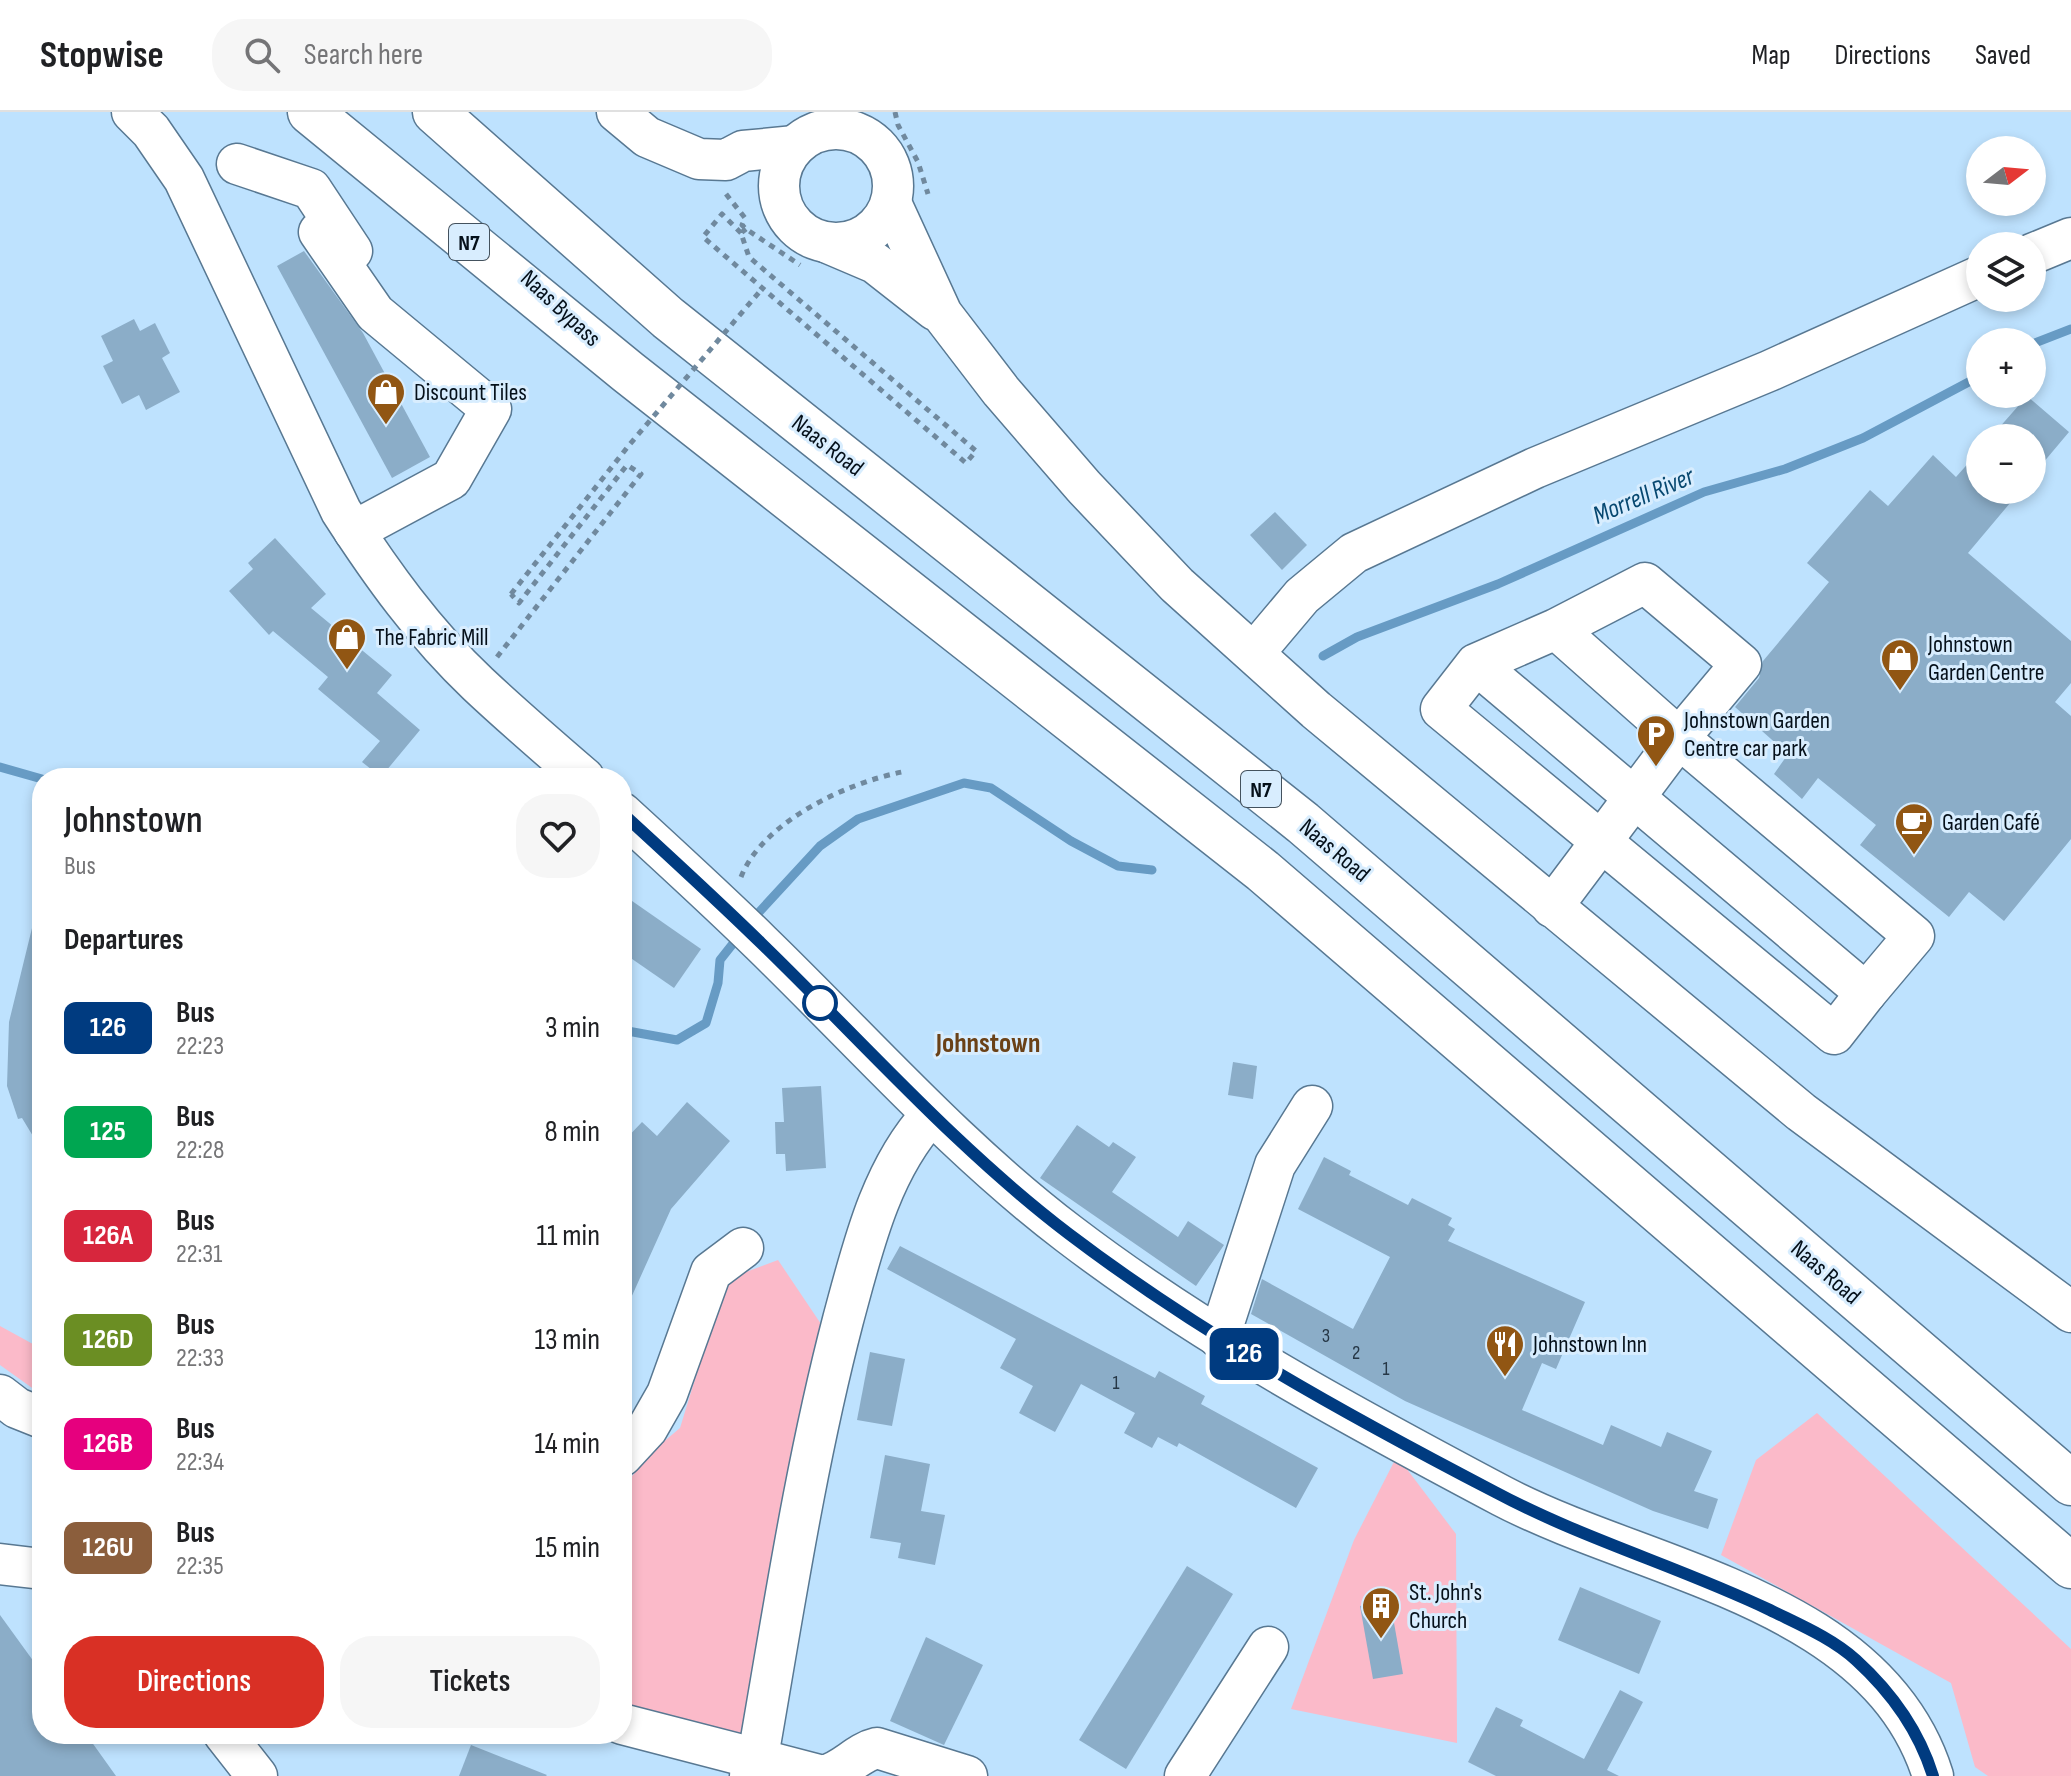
<!DOCTYPE html>
<html lang="en">
<head>
<meta charset="utf-8">
<style>
  body { margin:0; font-family:"Sofia Sans Condensed",sans-serif; background:#f6f6f6; color:#202124; height:100vh; display:flex; flex-direction:column; font-size:30px; white-space:nowrap }
  * { box-sizing:border-box; margin:0 }
  p { font-size:26px; color:#757577 }
  .icon { flex:none; width:44px; height:44px; fill:none; stroke:currentColor; stroke-width:2; stroke-linecap:round; stroke-linejoin:round }
  .map { position:relative; flex:1; overflow:hidden }
  .details { position:absolute; left:32px; top:656px; width:600px; height:976px; display:flex; flex-direction:column; background:#fff; border-radius:32px; box-shadow:0 4px 12px #0003 }
  .details>* { flex:none }
  .badge { padding:0 16px; border-radius:12px; font-size:28px; line-height:52px }
  .needle { width:52px; rotate:74deg }
  .buttons { position:absolute; left:1966px; top:24px; display:grid; gap:16px }
  .buttons a { display:grid; place-items:center; width:80px; height:80px; border-radius:50%; background:#fff; box-shadow:0 4px 12px #0003; font-size:40px }
  .map>.badge { position:absolute; translate:-50% -50%; box-shadow:0 0 0 4px #fff }
  h2 { padding:0 32px; font-size:30px; line-height:72px }
  .round { display:grid; place-items:center; flex:none; width:84px; height:84px; border-radius:32px; background:#f6f6f6 }
  .overview { display:flex; align-items:center; justify-content:space-between; height:136px; padding:0 32px }
  h1 { font-size:38px; font-weight:600; line-height:60px }
  .primary-button { display:flex; gap:16px; margin-top:auto; padding:16px 32px }
  .primary-button a { flex:1; height:92px; border-radius:32px; background:#d93025; color:#fff; font-size:32px; font-weight:600; line-height:92px; text-align:center }
  .primary-button a+a { background:#f6f6f6; color:#202124 }
  ul { padding:0; list-style:none }
  li { display:flex; align-items:center; gap:24px; height:104px; padding:0 32px }
  li div { flex:1 }
  li b { display:block; font-size:30px }
  li em { font-style:normal }
  li .badge { min-width:88px; font-weight:700; text-align:center }
  header { display:flex; align-items:center; gap:48px; box-sizing:border-box; height:112px; padding:0 40px; background:#fff; border-bottom:2px solid #e0e0e0 }
  header strong { font-size:38px }
  nav { display:flex; gap:44px; margin-inline-start:auto; font-size:28px }
  .search { width:560px; height:72px; background:#f6f6f6; display:flex; align-items:center; gap:20px; box-sizing:border-box; padding:0 28px; border-radius:32px; color:#757577; font-size:30px }
  .map>svg:first-child { display:block }
</style>
</head>
<body>
<header>
<strong>Stopwise</strong>
<div class="search"><svg class="icon" aria-label="search" viewBox="0 0 24 24"><circle cx="10" cy="10" r="6"/><path d="M15 15l6 6"/></svg>Search here</div>
<nav><a>Map</a><a>Directions</a><a>Saved</a></nav>
</header>
<div class="map">
<svg width="2071" height="1664" viewBox="0 0 2071 1664">
  <rect width="100%" height="100%" fill="#bee2fe"/>
  <g fill="#fbbac9">
    <polygon points="778,1148 821,1212 741,1631 622,1591 622,1376 655,1337 680,1316 723,1176 730,1166"/>
    <polygon points="0,1214 42,1237 42,1283 0,1253"/>
    <polygon points="1817,1301 2071,1537 2071,1664 1988,1664 1975,1655 1951,1571 1721,1443 1756,1348"/>
    <polygon points="1397,1344 1456,1422 1457,1631 1291,1597 1354,1428"/>
  </g>
  <g fill="none" stroke-linecap="round" stroke-linejoin="round">
    <g stroke="#679bc4" stroke-width="9">
      <polyline points="2032,232 2071,217"/>
      <polyline points="1323,544 1357,525 1498,472 1704,380 1785,357 1863,326 1980,264"/>
      <polyline points="0,655 42,667"/>
      <polyline points="750,810 820,734 858,707 964,671 991,676 1071,729 1118,754 1152,758"/>
      <polyline points="622,918 677,928 706,911 718,871 720,848 739,824"/>
    </g>
  </g>
  <g fill="#8badc8">
    <polygon points="304,139 363,221 430,345 392,366 277,154"/>
    <polygon points="134,207 140,219 155,211 170,241 162,246 180,280 146,298 139,283 122,292 103,254 113,249 101,224"/>
    <polygon points="2027,284 2069,320 2032,364 2032,326 1990,326"/>
    <polygon points="1980,338 1980,378 2021,378 1968,441 2071,529 2071,571 2055,590 2071,604 2071,727 2004,809 1969,780 1949,805 1860,733 1876,713 1818,666 1802,687 1774,662 1788,642 1735,595 1759,566 1763,549 1829,470 1807,451 1870,378 1888,394 1933,343 1956,365"/>
    <polygon points="1275,400 1307,433 1282,458 1250,423"/>
    <polygon points="275,426 326,482 311,496 392,563 377,581 420,618 381,665 362,650 380,629 318,577 328,565 273,519 269,523 229,479 253,457 248,451"/>
    <polygon points="622,782 701,837 674,876 622,840"/>
    <polygon points="33,812 42,813 42,1039 22,1006 18,1007 7,974 9,910"/>
    <polygon points="1233,950 1257,954 1253,987 1228,983"/>
    <polygon points="821,974 826,1056 786,1059 785,1042 776,1042 775,1010 784,1010 782,976"/>
    <polygon points="687,990 730,1029 671,1097 622,1206 622,1031 642,1010 657,1024"/>
    <polygon points="1077,1013 1109,1035 1113,1030 1136,1045 1112,1080 1178,1125 1188,1109 1224,1133 1196,1174 1040,1066"/>
    <polygon points="1324,1045 1351,1059 1349,1063 1408,1093 1412,1086 1452,1106 1448,1113 1455,1117 1448,1129 1585,1190 1556,1257 1542,1251 1522,1298 1603,1333 1611,1313 1661,1335 1667,1320 1712,1339 1694,1379 1718,1387 1708,1417 1653,1399 1405,1289 1251,1202 1262,1167 1353,1217 1390,1145 1298,1097"/>
    <polygon points="900,1134 1155,1266 1159,1259 1205,1284 1201,1292 1318,1356 1296,1396 1179,1331 1177,1335 1158,1325 1152,1336 1124,1321 1135,1301 1081,1272 1055,1320 1019,1301 1033,1274 1000,1256 1016,1227 887,1157"/>
    <polygon points="870,1240 905,1247 892,1314 857,1308"/>
    <polygon points="885,1343 930,1352 921,1399 945,1403 935,1453 898,1446 901,1431 870,1426"/>
    <polygon points="1187,1454 1233,1482 1126,1657 1079,1628"/>
    <polygon points="1580,1475 1661,1509 1639,1562 1558,1528"/>
    <polygon points="1390,1488 1403,1562 1373,1567 1360,1494"/>
    <polygon points="0,1503 42,1561 42,1622 86,1622 116,1664 0,1664"/>
    <polygon points="926,1525 983,1553 944,1633 890,1609"/>
    <polygon points="1620,1578 1643,1590 1607,1658 1619,1664 1496,1664 1468,1650 1496,1595 1523,1608 1520,1614 1584,1647"/>
    <polygon points="471,1633 547,1663 546,1664 459,1664"/>
  </g>
  <g fill="none" stroke-linecap="round" stroke-linejoin="round">
    <defs>
      <g id="minor">
        <path d="M132 0 151 19 184 67 341 399C381 461 424 521 478 572 512 604 548 635 584 666"/>
        <polyline points="617,0 647,25 699,47 726,48 743,39 795,34"/>
        <circle cx="836" cy="74" r="57"/>
        <polyline points="237,52 311,77 352,139"/>
        <polyline points="891,91 942,202 1001,279 1084,375 1177,473 1316,598 1801,1000 2071,1200"/>
        <polyline points="319,120 375,201 491,297 451,367 354,419"/>
        <polyline points="828,131 875,151 935,198"/>
        <polyline points="2032,142 2071,126"/>
        <polyline points="1254,541 1302,484 1354,441 1535,356 1769,259 1980,164"/>
        <polyline points="1476,552 1441,597 1834,922 1866,881 1476,552 1556,517 1679,626 1741,552 1645,471 1556,517"/>
        <path d="M622 701C669 744 716 787 761 831 863 930 956 1036 1069 1122 1204 1225 1353 1305 1502 1384 1645 1459 1878 1487 1933 1664"/>
        <polyline points="1552,795 1679,626 1914,824 1866,881"/>
        <polyline points="1219,1226 1275,1053 1312,994"/>
        <polyline points="0,1283 17,1296 42,1306"/>
        <polyline points="622,1344 647,1317 667,1282 711,1160 743,1136"/>
        <polyline points="0,1452 42,1457"/>
        <path d="M622 1612 823 1664C845 1659 856 1641 877 1636L967 1664"/>
        <polyline points="224,1622 257,1664"/>
        <path d="M750 1664 759 1639C784 1495 806 1350 843 1208 862 1138 880 1058 931 1003"/>
        <polyline points="1185,1664 1268,1535"/>
      </g>
      <g id="highway">
        <polyline points="310,0 628,260 1263,759 2071,1454"/>
        <polyline points="435,0 668,206 1303,711 2071,1371"/>
      </g>
    </defs>
    <use href="#minor" stroke="#587892" stroke-width="43"/>
    <use href="#highway" stroke="#587892" stroke-width="47"/>
    <g stroke="#70899e" stroke-width="5" stroke-dasharray="6 6" stroke-linecap="butt">
      <polyline points="895,0 898,13 918,50 928,82"/>
      <polyline points="726,82 745,106 742,113 746,117 800,153"/>
      <polyline points="741,121 722,102 703,125 966,351 976,339 749,145 741,121 746,117"/>
      <polyline points="497,545 641,362 627,353 519,491 511,482"/>
      <path d="M741 765C763 709 847 671 902 660"/>
    </g>
    <use href="#minor" stroke="#fff" stroke-width="40"/>
    <use href="#highway" stroke="#fff" stroke-width="44"/>
    <polyline stroke="#70899e" stroke-width="5" stroke-dasharray="6 6" stroke-linecap="butt" points="511,482 630,332 761,178"/>
  </g>
  <g fill="none" stroke-linecap="round" stroke-linejoin="round">
    <defs>
      <path id="line" d="M622 701C669 744 716 787 761 831 863 930 956 1036 1069 1122 1202 1223 1347 1303 1495 1380 1583 1427 1680 1455 1770 1498 1798 1512 1832 1526 1856 1548 1890 1579 1919 1619 1933 1664"/>
    </defs>
    <use href="#line" stroke="#fff" stroke-width="18"/>
    <use href="#line" stroke="#003b80" stroke-width="12"/>
  </g>
  <defs>
    <symbol id="shop-pin" viewBox="-11 -11 22 30"><path d="M0 17L-7.5 6A9.5 9.5 0 1 1 7.5 6Z" fill="#915613" stroke="#d8edfe"/><path d="M-5-2.5h2.3a2.7 3.5 0 0 1 5.4 0H5L5.5 6h-11ZM-1.5-2.5h3a1.5 2.3 0 0 0-3 0Z" fill="#fff"/></symbol>
    <symbol id="parking-pin" viewBox="-11 -11 22 30"><path d="M0 17L-7.5 6A9.5 9.5 0 1 1 7.5 6Z" fill="#915613" stroke="#d8edfe"/><path d="M-3.5-5.5H1a3.5 3.5 0 0 1 0 7H-1V5.5H-3.5ZM-1-3.4V-.6H.8a1.4 1.4 0 0 0 0-2.8Z" fill="#fff"/></symbol>
    <symbol id="cafe-pin" viewBox="-11 -11 22 30"><path d="M0 17L-7.5 6A9.5 9.5 0 1 1 7.5 6Z" fill="#915613" stroke="#d8edfe"/><path d="M-5.5-4.5H6V0H3Q3 3.5 0 3.5H-2.5Q-5.5 3.5-5.5 0ZM3-3.2v2h1.7v-2ZM-6 4.5H4V6H-6Z" fill="#fff"/></symbol>
    <symbol id="restaurant-pin" viewBox="-11 -11 22 30"><path d="M0 17L-7.5 6A9.5 9.5 0 1 1 7.5 6Z" fill="#915613" stroke="#d8edfe"/><path d="M-5-6h1v4h1v-4h1v4h1v-4h1v5L-1.5 .5V6h-2V.5L-5-1ZM5-6V6H3V1.5H1.5Q1.5-4 5-6Z" fill="#fff"/></symbol>
    <symbol id="building-pin" viewBox="-11 -11 22 30"><path d="M0 17L-7.5 6A9.5 9.5 0 1 1 7.5 6Z" fill="#915613" stroke="#d8edfe"/><path d="M-4-6H4V6H1V3H-1V6H-4ZM-2.5-4.3h1.7v1.8h-1.7ZM.8-4.3h1.7v1.8H.8ZM-2.5-1h1.7V.8h-1.7ZM.8-1h1.7V.8H.8Z" fill="#fff"/></symbol>
  </defs>
  <g fill-rule="evenodd">
    <use href="#shop-pin" x="364" y="258" width="44" height="60"/>
    <use href="#shop-pin" x="325" y="503" width="44" height="60"/>
    <use href="#shop-pin" x="1878" y="524" width="44" height="60"/>
    <use href="#parking-pin" x="1634" y="600" width="44" height="60"/>
    <use href="#cafe-pin" x="1892" y="688" width="44" height="60"/>
    <use href="#restaurant-pin" x="1483" y="1210" width="44" height="60"/>
    <use href="#building-pin" x="1359" y="1472" width="44" height="60"/>
  </g>
  <circle fill="#fff" stroke="#003b80" stroke-width="4" cx="820" cy="891" r="16"/>
  <g text-anchor="middle" stroke-width="6" stroke-linejoin="round" paint-order="stroke">
    <g font-size="20" fill="#263746">
      <text x="1326" y="1230">3</text>
      <text x="1356" y="1247">2</text>
      <text x="1386" y="1263">1</text>
      <text x="1116" y="1277">1</text>
    </g>
    <g fill="#d8edfe" stroke="#44525e" stroke-width="2">
      <rect x="449" y="112" width="40" height="36" rx="6"/>
      <rect x="1241" y="659" width="40" height="36" rx="6"/>
    </g>
    <g font-size="22" font-weight="bold" fill="#05101a">
      <text x="469" y="138">N7</text>
      <text x="1261" y="685">N7</text>
    </g>
    <g font-size="24" fill="#05101a" stroke="#d8edfe">
      <text transform="translate(561 196) rotate(43)" y="8">Naas Bypass</text>
      <text transform="translate(828 333) rotate(38)" y="8">Naas Road</text>
      <text transform="translate(1335 738) rotate(40)" y="8">Naas Road</text>
      <text transform="translate(1826 1160) rotate(41)" y="8">Naas Road</text>
    </g>
    <g font-size="24" fill="#05101a" stroke="#d8edfe" text-anchor="start">
      <text x="414" y="288">Discount Tiles</text>
      <text x="375" y="533">The Fabric Mill</text>
      <text x="1928" y="540">Johnstown<tspan x="1928" dy="28">Garden Centre</tspan></text>
      <text x="1684" y="616">Johnstown Garden<tspan x="1684" dy="28">Centre car park</tspan></text>
      <text x="1942" y="718">Garden Café</text>
      <text x="1533" y="1240">Johnstown Inn</text>
      <text x="1409" y="1488">St. John's<tspan x="1409" dy="28">Church</tspan></text>
    </g>
    <g font-size="26" font-style="italic" fill="#074870" stroke="#d8edfe">
      <text transform="translate(1643 383) rotate(-23)" y="9">Morrell River</text>
    </g>
    <g font-size="28" font-weight="bold" fill="#6a4117" stroke="#d8edfe">
      <text x="988" y="940">Johnstown</text>
    </g>
  </g>
</svg>
<div class="buttons">
<a><svg class="needle" viewBox="-14 -14 28 28"><path d="M0-13l5 13h-10z" fill="#e53935"/><path d="M0 13l5-13h-10z" fill="#757577"/></svg></a>
<a><svg class="icon" aria-label="layers" viewBox="0 0 24 24"><path d="M12 4l9 5-9 5-9-5zM3 14l9 5 9-5"/></svg></a>
<a>+</a>
<a>−</a>
</div>
<b class="badge" style="left:1244px;top:1242px;background:#003b80;color:#fff">126</b>
<section class="details">
<div class="overview"><div><h1>Johnstown</h1><p>Bus</p></div><a class="round"><svg class="icon" aria-label="heart" viewBox="0 0 24 24"><path d="M12 20l-8-8c-3-5 5-10 8-4 3-6 11-1 8 4z"/></svg></a></div>
<h2>Departures</h2>
<ul>
<li><span class="badge" style="background:#003b80;color:#fff">126</span><div><b>Bus</b><p>22:23</p></div><em>3 min</em></li>
<li><span class="badge" style="background:#00a651;color:#fff">125</span><div><b>Bus</b><p>22:28</p></div><em>8 min</em></li>
<li><span class="badge" style="background:#d7263d;color:#fff">126A</span><div><b>Bus</b><p>22:31</p></div><em>11 min</em></li>
<li><span class="badge" style="background:#6b8e23;color:#fff">126D</span><div><b>Bus</b><p>22:33</p></div><em>13 min</em></li>
<li><span class="badge" style="background:#e6007e;color:#fff">126B</span><div><b>Bus</b><p>22:34</p></div><em>14 min</em></li>
<li><span class="badge" style="background:#8b5e3c;color:#fff">126U</span><div><b>Bus</b><p>22:35</p></div><em>15 min</em></li>
</ul>
<div class="primary-button"><a>Directions</a><a>Tickets</a></div>
</section>
</div>
</body>
</html>
